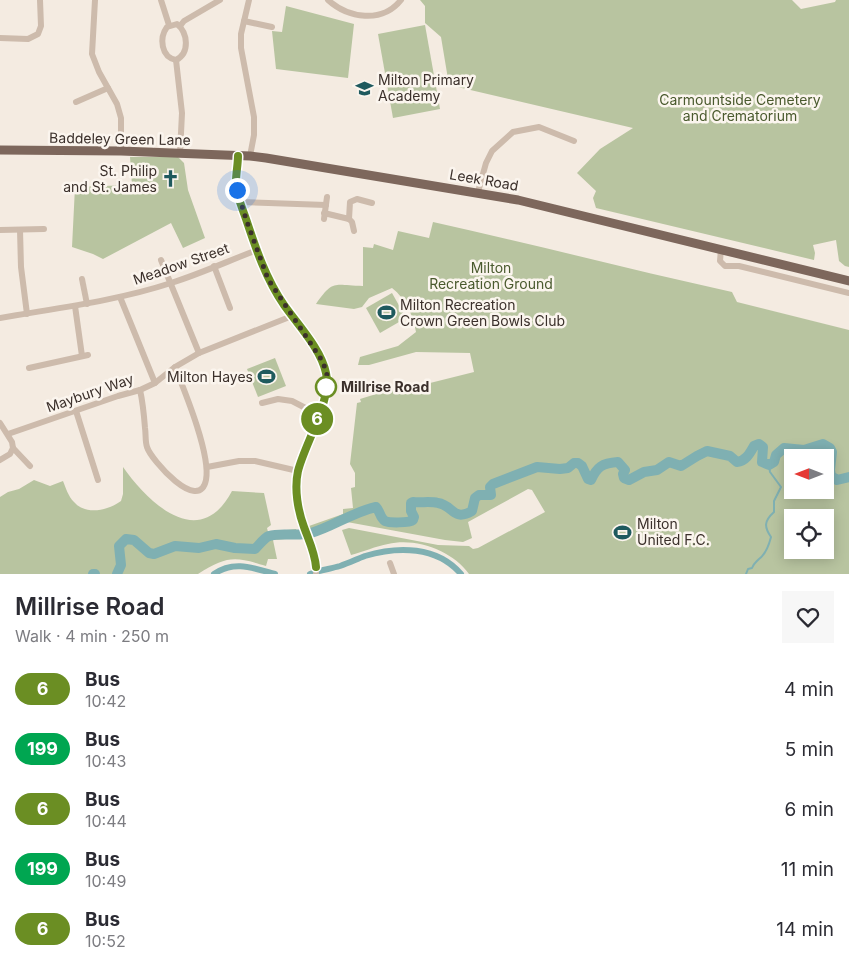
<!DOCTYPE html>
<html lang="en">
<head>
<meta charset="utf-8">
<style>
  body { margin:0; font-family:Inter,sans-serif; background:#f7f7f7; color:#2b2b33; height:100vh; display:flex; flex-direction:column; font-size:19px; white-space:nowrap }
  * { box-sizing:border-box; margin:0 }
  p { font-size:16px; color:#7c7c81 }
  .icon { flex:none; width:28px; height:28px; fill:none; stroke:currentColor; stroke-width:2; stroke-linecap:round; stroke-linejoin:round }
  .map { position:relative; height:574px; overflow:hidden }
  .sheet { display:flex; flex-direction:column; background:#fff; flex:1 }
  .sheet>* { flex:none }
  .badge { padding:0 10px; border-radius:16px; font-size:18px; line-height:32px }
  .needle { width:32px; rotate:270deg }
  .controls { position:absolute; left:784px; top:449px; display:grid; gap:10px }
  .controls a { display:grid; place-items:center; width:50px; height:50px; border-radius:0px; background:#fff; box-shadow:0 2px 12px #0003; font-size:25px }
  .you { position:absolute; width:25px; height:25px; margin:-12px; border:4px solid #fff; border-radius:50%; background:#1a73e8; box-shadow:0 0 0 8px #1a73e833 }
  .map>.badge { position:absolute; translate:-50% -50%; box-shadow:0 0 0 2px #fff }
  .round { display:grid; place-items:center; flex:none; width:52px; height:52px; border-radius:0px; background:#f7f7f7 }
  .summary { display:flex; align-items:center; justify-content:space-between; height:85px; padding:0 15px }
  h1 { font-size:24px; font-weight:600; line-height:38px }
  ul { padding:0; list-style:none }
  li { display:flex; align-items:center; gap:15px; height:60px; padding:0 15px }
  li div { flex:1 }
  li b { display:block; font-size:19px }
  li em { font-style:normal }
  li .badge { min-width:55px; font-weight:700; text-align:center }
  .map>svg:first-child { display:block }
</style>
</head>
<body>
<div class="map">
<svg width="849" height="574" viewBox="0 0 849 574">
  <rect width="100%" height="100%" fill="#f4ebe1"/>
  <g fill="#b8c4a0" fill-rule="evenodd">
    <polygon points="420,0 792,0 801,9 835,2 836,0 849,0 849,267 845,266 839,261 836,240 813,245 815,253 814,260 596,208 593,198 596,191 577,173 600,149 633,128 449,85 441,37 425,23 425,6"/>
    <polygon points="286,6 354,24 348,78 276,69 272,31 282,32"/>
    <polygon points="425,25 440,109 393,118 378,34"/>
    <polygon points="130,157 178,157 184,163 188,190 205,238 183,248 171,223 103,259 93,254 72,247 75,187 132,185"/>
    <path d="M433 222C533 244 632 270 732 292L737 302 849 330V574H469C453 551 416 537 388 544 376 546 363 552 351 555L342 530 349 528 438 545 469 546 473 549 478 548 545 512 532 490 528 489 468 522 472 538 463 542 445 540 347 522 337 524 312 536 309 526 343 514V509L353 508 351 488 355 487V473L350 464 357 403 361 402 360 399 412 383 414 387 474 372 470 353 416 352 369 365H358L360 357 398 346 416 332C413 315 406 299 392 288L369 298 362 307 354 309 316 304C334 278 335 286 363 286V247L373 248 374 244 393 250 398 231 429 238ZM792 458H825V490H792ZM792 518H825V550H792Z"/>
    <polygon points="392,293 406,318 380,333 366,308"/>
    <polygon points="275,358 286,386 258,397 247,369"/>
    <path d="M123 467C149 504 200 552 232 491L264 493 271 525 267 528 268 532 296 529 300 538 273 540 277 559H268L266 566C234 556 227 556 198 574H0V497L8 492 19 489 34 480 50 486 63 481C66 488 68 496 74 502 86 516 109 510 121 501L123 494Z"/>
  </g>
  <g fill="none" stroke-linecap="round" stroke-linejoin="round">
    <path stroke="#7fb0b2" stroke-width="2" d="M746 574 748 569 752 568C754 563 755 563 759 559 766 554 769 545 771 537 764 527 764 521 774 512V501L781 487 770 472 769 465"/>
    <g stroke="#7fb0b2" stroke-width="6">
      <path d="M214 574C234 560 253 568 275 574"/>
      <path d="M310 574C320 570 330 569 340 566 349 563 357 559 365 556 398 546 437 546 461 574"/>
    </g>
    <g stroke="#7fb0b2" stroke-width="10">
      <polyline points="93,574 95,574"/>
      <path d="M117 574 121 565 119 546 126 539 134 540 149 553 154 554 175 546 199 548 216 544 235 548 255 549C259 545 264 538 269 536 282 532 297 537 311 533 334 526 353 512 376 507 380 511 380 518 385 521 389 523 409 523 413 520L414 517 411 511V503L413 502C421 503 430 501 438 503 453 505 453 522 472 511L475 498 479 495H491L490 487 493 484 537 467 560 469 568 468 574 463H578L582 466 588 479 591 480C597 467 602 463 618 462L625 470 623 474 624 478 629 480 644 472 657 470 669 462 681 466 697 456 707 451 730 456 737 462C746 461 750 453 754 446L759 444 763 447 762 462 769 465 774 462 776 455 784 448 804 450 823 444 830 448 832 452 830 470 831 476 837 480 849 477"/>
    </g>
    <g stroke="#cdbbac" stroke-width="6">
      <polyline points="95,0 92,54 99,72 117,104 121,118 121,151"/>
      <polyline points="161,0 169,25"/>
      <polyline points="249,0 241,34 241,48 254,117 254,135 250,156"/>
      <path d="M328 0C348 18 382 24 401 0"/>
      <polyline points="244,21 272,27"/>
      <path d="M177 24C188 33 190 53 176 60 161 57 159 38 167 27Z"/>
      <polyline points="180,26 184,21 220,0"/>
      <polyline points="0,38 28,39 38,34 41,26 40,0"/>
      <polyline points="176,60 182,113 180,153"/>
      <polyline points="76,102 108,88"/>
      <path d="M239 156C238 164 236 173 236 182 236 196 242 210 247 222 257 251 266 280 284 305 298 325 318 346 325 369 335 404 301 443 297 478 296 494 299 512 304 527 310 543 317 556 316 574"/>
      <polyline points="478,192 486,163 492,151 513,132 539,127 574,141"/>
      <polyline points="240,202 326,205"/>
      <polyline points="324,213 349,219 352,222 354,231"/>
      <polyline points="324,219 327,197"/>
      <polyline points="349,219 350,202 357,199 372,203"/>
      <polyline points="0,230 44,229"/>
      <polyline points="20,230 21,267 27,314"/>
      <polyline points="721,249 720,261 725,266 739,266 849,293"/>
      <polyline points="161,260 199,353"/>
      <polyline points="214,266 230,308"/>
      <polyline points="82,279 87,304"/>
      <polyline points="120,297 155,383"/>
      <polyline points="75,306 82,356"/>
      <path d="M0 318C57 308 116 301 171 283 200 274 228 261 257 250"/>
      <polyline points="29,368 88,355"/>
      <path d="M140 390C143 403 144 415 145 428 146 434 145 441 147 447 151 460 199 514 206 480 211 455 185 392 175 367"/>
      <polyline points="262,403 278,399 292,401 319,415"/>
      <polyline points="76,411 98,480"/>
      <polyline points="0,423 12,442 13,448 30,466"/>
      <polyline points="8,434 118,396 140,390 155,383 175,367 199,353 292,316"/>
      <polyline points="0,460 10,454 13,448"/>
      <polyline points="207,467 239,461 255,461 298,471"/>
      <polyline points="390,563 394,574"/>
    </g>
    <polyline stroke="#7d675c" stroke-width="9" points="0,150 121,151 250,156 266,158 518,200 849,281"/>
  </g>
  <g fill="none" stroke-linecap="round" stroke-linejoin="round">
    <defs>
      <path id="line" d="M238 156C238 164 236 173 236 182 236 195 242 207 246 219 256 249 266 279 284 305 298 325 321 349 326 373 332 401 305 443 298 471 294 489 298 511 304 527 309 541 315 553 316 567"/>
    </defs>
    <use href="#line" stroke="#fff" stroke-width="11"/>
    <use href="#line" stroke="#6b8e23" stroke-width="8"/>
    <polyline stroke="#3b302b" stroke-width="5" stroke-dasharray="0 9" points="237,190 247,222 268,279 323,362 327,375 326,387"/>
  </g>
  <defs>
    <symbol id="school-bare" viewBox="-9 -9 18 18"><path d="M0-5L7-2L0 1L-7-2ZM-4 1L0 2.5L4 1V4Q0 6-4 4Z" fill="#1f5a5e" stroke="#fbf5ee" stroke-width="2.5" paint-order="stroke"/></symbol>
    <symbol id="church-bare" viewBox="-9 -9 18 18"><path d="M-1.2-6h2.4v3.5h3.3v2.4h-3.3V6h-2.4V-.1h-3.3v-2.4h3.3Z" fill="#1f5a5e" stroke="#fbf5ee" stroke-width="2.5" paint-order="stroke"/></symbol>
    <symbol id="stadium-bare" viewBox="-9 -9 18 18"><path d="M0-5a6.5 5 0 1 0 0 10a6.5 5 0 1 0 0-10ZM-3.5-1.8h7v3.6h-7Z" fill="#1f5a5e" stroke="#fbf5ee" stroke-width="2.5" paint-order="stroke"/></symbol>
  </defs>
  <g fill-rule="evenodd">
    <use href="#school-bare" x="352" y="76" width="25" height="25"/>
    <use href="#church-bare" x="158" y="166" width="25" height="25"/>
    <use href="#stadium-bare" x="374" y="300" width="25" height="25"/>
    <use href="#stadium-bare" x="254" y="364" width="25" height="25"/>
    <use href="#stadium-bare" x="610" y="520" width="25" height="25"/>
  </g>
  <circle fill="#fff" stroke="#6b8e23" stroke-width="2.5" cx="326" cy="387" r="10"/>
  <g text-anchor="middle" stroke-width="5" stroke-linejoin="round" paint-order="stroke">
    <g font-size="14" fill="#3b302b" stroke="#fbf5ee" text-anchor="start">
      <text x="378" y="85">Milton Primary<tspan x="378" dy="16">Academy</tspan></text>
      <text x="157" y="176" text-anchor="end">St. Philip<tspan x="157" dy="16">and St. James</tspan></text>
      <text x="400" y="310">Milton Recreation<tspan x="400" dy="16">Crown Green Bowls Club</tspan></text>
      <text x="253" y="382" text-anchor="end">Milton Hayes</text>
      <text x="637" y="529">Milton<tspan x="637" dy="16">United F.C.</tspan></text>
    </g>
    <g font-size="14" fill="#4a5a2e" stroke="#fbf5ee">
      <text x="740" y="105">Carmountside Cemetery<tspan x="740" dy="16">and Crematorium</tspan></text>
      <text x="491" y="273">Milton<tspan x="491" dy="16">Recreation Ground</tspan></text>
    </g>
    <g font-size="14" fill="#3b302b" stroke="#fbf5ee">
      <text transform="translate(120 139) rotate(1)" y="5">Baddeley Green Lane</text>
      <text transform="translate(484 180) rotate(10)" y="5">Leek Road</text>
      <text transform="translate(181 264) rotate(-19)" y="5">Meadow Street</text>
      <text transform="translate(90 393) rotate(-19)" y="5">Maybury Way</text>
    </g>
    <g font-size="14" font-weight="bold" fill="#3b302b" stroke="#fbf5ee" text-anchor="start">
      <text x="341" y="392">Millrise Road</text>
    </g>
  </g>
</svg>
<div class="controls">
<a><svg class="needle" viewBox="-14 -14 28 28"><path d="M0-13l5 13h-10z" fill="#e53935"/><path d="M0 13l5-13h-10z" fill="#7c7c81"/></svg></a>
<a><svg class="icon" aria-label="locate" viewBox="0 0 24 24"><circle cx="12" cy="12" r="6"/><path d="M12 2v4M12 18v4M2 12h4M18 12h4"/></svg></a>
</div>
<div class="you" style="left:237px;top:190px"></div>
<b class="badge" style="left:317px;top:419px;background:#6b8e23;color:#fff">6</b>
</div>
<section class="sheet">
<div class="summary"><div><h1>Millrise Road</h1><p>Walk · 4 min · 250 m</p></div><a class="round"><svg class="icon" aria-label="heart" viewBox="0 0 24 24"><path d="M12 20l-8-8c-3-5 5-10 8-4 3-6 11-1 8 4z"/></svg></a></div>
<ul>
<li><span class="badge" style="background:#6b8e23;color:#fff">6</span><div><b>Bus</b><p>10:42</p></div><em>4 min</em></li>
<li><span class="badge" style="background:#00a651;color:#fff">199</span><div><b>Bus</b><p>10:43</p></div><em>5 min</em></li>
<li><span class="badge" style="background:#6b8e23;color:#fff">6</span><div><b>Bus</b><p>10:44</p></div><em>6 min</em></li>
<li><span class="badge" style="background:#00a651;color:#fff">199</span><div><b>Bus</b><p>10:49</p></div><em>11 min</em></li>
<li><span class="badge" style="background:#6b8e23;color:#fff">6</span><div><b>Bus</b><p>10:52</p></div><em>14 min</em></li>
</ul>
</section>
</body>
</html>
